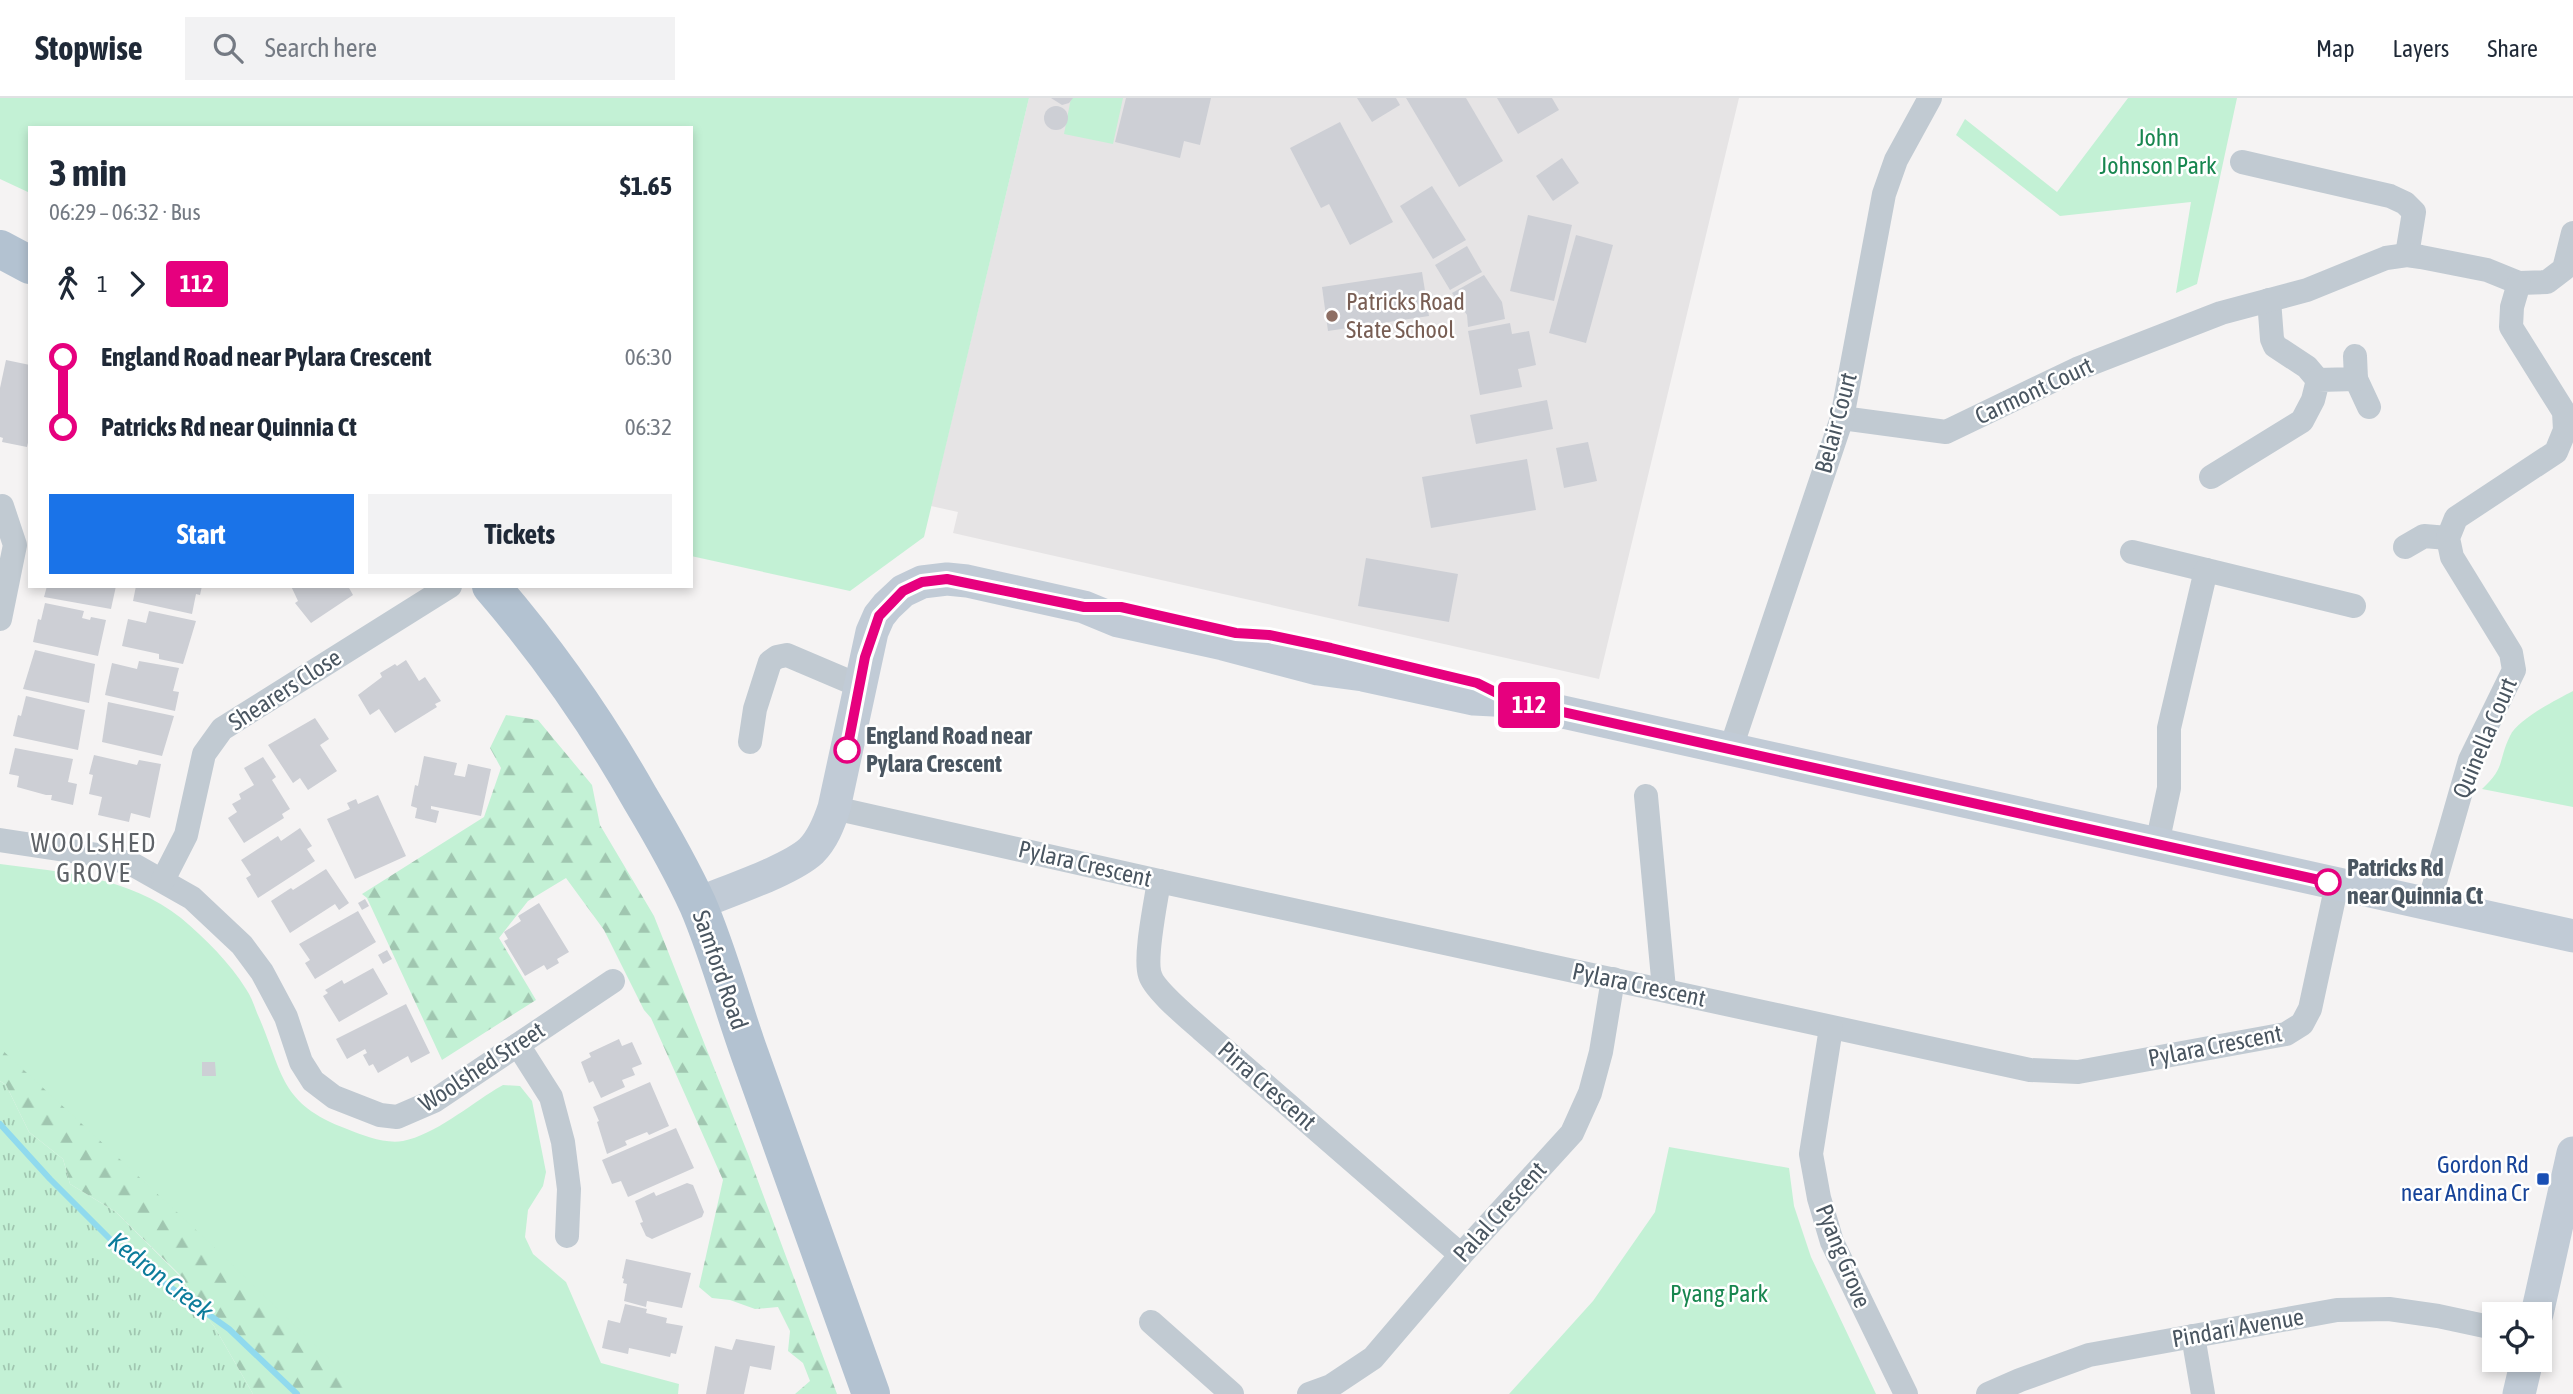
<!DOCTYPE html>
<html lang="en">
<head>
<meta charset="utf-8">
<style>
  body { margin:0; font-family:"Asap Condensed",sans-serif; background:#f2f2f3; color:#1f2937; height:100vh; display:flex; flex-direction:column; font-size:26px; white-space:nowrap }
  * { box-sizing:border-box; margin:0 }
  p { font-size:23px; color:#747a83 }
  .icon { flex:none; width:38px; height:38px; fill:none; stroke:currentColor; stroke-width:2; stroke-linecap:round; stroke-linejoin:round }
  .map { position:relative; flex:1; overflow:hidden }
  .side { position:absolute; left:28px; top:28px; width:665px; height:462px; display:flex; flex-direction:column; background:#fff; border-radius:0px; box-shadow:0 4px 10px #0003 }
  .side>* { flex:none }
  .badge { padding:0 14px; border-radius:5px; font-size:24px; line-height:46px }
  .buttons { position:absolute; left:2482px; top:1204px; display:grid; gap:14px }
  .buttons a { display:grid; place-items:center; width:70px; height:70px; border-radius:0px; background:#fff; box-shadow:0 4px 10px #0003; font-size:35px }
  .map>.badge { position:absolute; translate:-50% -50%; box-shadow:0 0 0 4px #fff }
  .legs { display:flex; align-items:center; gap:10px; height:77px; padding:0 21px; font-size:23px }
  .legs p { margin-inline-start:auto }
  .overview { display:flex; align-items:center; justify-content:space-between; height:119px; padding:0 21px }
  h1 { font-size:38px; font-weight:700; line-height:52px }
  .action { display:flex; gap:14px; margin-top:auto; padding:14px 21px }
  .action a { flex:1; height:80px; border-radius:0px; background:#1a73e8; color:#fff; font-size:28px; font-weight:700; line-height:80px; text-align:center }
  .action a+a { background:#f2f2f3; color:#1f2937 }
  ul { padding:0 21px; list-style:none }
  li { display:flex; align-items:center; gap:24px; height:70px; font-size:26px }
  li i { display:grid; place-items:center; width:10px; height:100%; margin:0 9px; background:currentColor }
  li i::after { content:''; width:18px; height:18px; margin:-9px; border:5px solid; border-radius:50%; background:#fff }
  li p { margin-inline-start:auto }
  li:first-child i { background:linear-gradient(#0000 50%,currentColor 0) }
  li:last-child i { background:linear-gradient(currentColor 50%,#0000 0) }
  header { display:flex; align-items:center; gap:42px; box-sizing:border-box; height:98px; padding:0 35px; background:#fff; border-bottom:2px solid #e0e1e3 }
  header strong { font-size:33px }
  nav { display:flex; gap:38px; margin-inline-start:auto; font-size:24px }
  .search { width:490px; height:63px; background:#f2f2f3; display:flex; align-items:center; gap:18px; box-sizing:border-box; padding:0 24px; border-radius:0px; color:#747a83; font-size:26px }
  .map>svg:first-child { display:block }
</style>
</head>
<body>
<header>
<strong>Stopwise</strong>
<div class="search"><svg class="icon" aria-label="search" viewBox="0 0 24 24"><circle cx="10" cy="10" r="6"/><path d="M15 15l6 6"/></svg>Search here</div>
<nav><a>Map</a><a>Layers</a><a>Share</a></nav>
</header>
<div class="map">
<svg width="2573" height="1296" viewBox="0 0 2573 1296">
  <defs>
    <pattern id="grass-tufts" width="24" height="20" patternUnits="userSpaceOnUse" patternTransform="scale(1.75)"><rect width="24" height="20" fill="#c3f1d5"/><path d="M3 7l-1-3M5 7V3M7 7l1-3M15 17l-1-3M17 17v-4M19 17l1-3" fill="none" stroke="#a0c6b0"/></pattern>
    <pattern id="forest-firs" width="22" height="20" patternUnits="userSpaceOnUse" patternTransform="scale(1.75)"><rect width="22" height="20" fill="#c3f1d5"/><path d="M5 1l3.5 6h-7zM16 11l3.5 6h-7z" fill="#a0c6b0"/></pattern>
  </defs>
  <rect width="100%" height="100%" fill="#f5f3f3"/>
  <polygon fill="#e6e4e5" points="1029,0 1739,0 1599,581 953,435 958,414 931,408"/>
  <polygon fill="url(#grass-tufts)" points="0,983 6,987 29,1034 63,1061 70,1086 116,1114 183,1181 197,1208 214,1228 253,1296 0,1296"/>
  <g fill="url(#forest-firs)">
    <polygon points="506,617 538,622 592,687 600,727 654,818 748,1056 837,1296 795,1296 810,1283 803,1265 788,1253 790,1233 778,1209 755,1211 730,1202 712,1200 699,1189 723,1082 651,920 644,912 604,832 566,780 528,803 499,840 536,902 442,962 367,800 362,796 484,719 501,670 490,650"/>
    <polygon points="0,920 476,1296 253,1296 214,1228 197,1208 183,1180 116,1114 70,1086 63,1061 29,1034 6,987 0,983"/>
  </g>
  <g fill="#c3f1d5">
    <polygon points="0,0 1029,0 924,439 850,493 691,458 691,30 30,30 30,95 0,81"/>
    <polygon points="1071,0 1123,0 1113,46 1064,36"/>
    <polygon points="2128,0 2237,0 2197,186 2176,195 2191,104 2060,118 1956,37 1965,21 2057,94"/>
    <path d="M2573 593V709L2482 691C2506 669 2498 662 2510 638 2518 621 2556 602 2573 593Z"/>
    <path d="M0 766C62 774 130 779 181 820 205 840 230 865 246 891 251 898 254 907 257 915 284 975 278 1005 347 1031 364 1038 385 1046 403 1043 434 1037 470 1007 496 991L503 987 520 988 532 1003 546 1074 543 1088 528 1112 525 1139 533 1156 566 1184 601 1265 679 1286 678 1296H366L193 1129 0 950Z"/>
    <polygon points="1669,1049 1789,1070 1794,1108 1811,1159 1876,1296 1509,1296 1593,1203 1655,1114"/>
  </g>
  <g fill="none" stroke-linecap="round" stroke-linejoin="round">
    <polyline stroke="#90daee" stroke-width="6" points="0,1026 50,1081 128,1159 229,1231 297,1296"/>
  </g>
  <g fill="#cdcfd5">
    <polygon points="1051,0 1073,0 1069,5 1062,7"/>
    <polygon points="1126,0 1211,0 1200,47 1184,43 1180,60 1115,44"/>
    <polygon points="1357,0 1396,0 1400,7 1372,24"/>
    <polygon points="1406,0 1466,0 1503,63 1459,89"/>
    <polygon points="1497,0 1552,0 1559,12 1518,36"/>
    <circle cx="1056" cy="20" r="12"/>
    <polygon points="1340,24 1393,124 1350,147 1329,106 1321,110 1290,50"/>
    <polygon points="1562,60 1579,85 1553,103 1536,78"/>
    <polygon points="1432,88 1466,142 1433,161 1400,108"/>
    <polygon points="1528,117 1572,127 1554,203 1510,193"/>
    <polygon points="1576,137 1613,147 1586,245 1549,235"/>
    <polygon points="1467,148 1482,174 1450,192 1435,167"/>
    <polygon points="1422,174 1429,218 1328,233 1322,189"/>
    <polygon points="1484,177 1502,204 1505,221 1468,229 1467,217 1452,195"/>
    <polygon points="1510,225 1512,236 1529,233 1536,267 1518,271 1522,289 1480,297 1468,233"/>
    <polygon points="6,262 30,267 30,336 27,349 2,344 3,340 0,339 0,290"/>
    <polygon points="1547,302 1553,331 1476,346 1470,317"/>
    <polygon points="1588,344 1597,383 1564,390 1556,350"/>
    <polygon points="1527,361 1536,412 1431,430 1422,379"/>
    <polygon points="1366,460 1458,476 1449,524 1358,508"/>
    <polygon points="47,488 116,488 111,511 44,499"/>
    <polygon points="136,488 202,488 200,497 196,496 192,516 133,503"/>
    <polygon points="291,488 348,488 353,497 311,525 295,505 298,503"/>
    <polygon points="45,505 84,513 82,520 90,522 91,519 106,522 98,558 33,544 38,521 41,522"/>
    <polygon points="149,513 196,523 183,566 159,561 159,556 122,548 128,521 146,525"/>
    <polygon points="35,552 95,566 89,605 23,591"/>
    <polygon points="406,562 419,583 425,579 441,603 435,606 437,609 395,635 379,611 370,617 358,597 382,579 380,575 395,566 397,568"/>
    <polygon points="139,563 179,570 173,593 179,594 175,613 105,597 112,565 137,571"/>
    <polygon points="26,598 85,612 78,652 13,638 18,617 21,618"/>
    <polygon points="108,604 174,618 162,658 102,644"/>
    <polygon points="315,620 329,641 320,647 337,673 308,692 300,680 293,685 268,647"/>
    <polygon points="15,650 73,661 68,684 77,686 73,707 51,702 52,697 46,697 17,689 19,678 9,676"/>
    <polygon points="94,657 137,667 139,662 161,666 150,720 131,715 129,724 98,717 102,699 89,696 93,677 89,676"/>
    <polygon points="424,658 457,665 454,677 465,679 468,666 491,671 481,718 431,708 431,711 439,713 436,725 415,720 417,710 411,708 415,687 418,688"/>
    <polygon points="263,659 276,679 272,682 290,711 282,716 284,720 244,745 228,720 237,714 232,706 241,701 239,696 254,687 244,670"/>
    <polygon points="378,697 406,758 355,781 327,721 350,711 347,705 356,701 358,706"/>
    <polygon points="300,730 312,748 307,751 315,763 258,800 246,780 251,777 241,762 278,738 281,743"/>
    <polygon points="326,771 349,805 339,812 335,806 290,835 271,803 291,790 293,792"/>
    <polygon points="365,801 369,808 362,812 358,805"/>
    <polygon points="539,805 569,854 557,861 559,865 547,872 544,867 525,878 504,843 508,841 504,834 521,823 518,818"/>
    <polygon points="358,813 376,844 315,881 305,865 310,862 299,846"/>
    <polygon points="387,852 392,861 383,866 378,857"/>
    <polygon points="373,870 388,896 339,924 323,898 328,895 325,892 342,882 344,886"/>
    <polygon points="406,906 430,955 411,965 408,958 378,975 373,966 369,968 363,957 367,955 365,951 347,961 336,941"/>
    <polygon points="619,941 622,948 632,944 642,966 632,970 635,977 622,982 625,989 601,1000 593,983 589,985 581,964 591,959 589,955"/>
    <polygon points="202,964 215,964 216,978 202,978"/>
    <polygon points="650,984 669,1028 649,1037 647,1034 625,1043 627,1047 607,1056 597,1024 599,1023 593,1009"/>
    <polygon points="676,1030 694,1070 628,1099 621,1083 612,1086 602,1062"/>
    <polygon points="687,1085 693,1087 704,1114 702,1119 652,1141 646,1138 640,1125 643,1124 635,1103 654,1094 656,1098"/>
    <polygon points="626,1161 691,1175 682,1210 647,1203 646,1209 624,1203 627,1186 623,1185 624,1181 622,1180"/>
    <polygon points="625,1206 647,1211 646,1215 667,1220 666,1225 683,1228 676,1256 671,1255 670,1259 629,1250 628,1256 602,1250 608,1222 620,1225"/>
    <polygon points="736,1241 775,1248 771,1272 750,1268 744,1296 706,1296 715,1248 732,1252"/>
  </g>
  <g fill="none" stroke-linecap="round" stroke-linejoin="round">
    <g stroke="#c1cad2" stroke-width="24">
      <polyline points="2242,64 2390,98 2405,105 2414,114 2407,157"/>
      <polyline points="2269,202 2272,241 2275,248 2307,269 2318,282"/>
      <polyline points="2356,281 2369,309"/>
      <polyline points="1842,320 1946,334 2077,271 2221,215 2307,192 2386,160 2407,157 2421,159 2487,172 2519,185 2547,184 2564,171 2573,135"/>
      <polyline points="2211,379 2302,323 2313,302 2318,282 2356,281 2355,258"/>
      <polyline points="2405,449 2424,438 2448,440"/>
      <polyline points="2132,454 2206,472"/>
      <polyline points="0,521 15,447 2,408"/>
      <polyline points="750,644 755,611 770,564 777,559 787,557 860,588"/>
      <polyline points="1731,650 1842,320 1884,96 1896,62 1930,0"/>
      <polyline points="1646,698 1664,891"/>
      <polyline points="834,710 1159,783 2030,972 2078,974 2286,936 2302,926 2310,911 2337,786"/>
      <polyline points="0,742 98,757 132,766 192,800 242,847 262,874 286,919 301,964 313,983 334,999 380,1017 397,1019 434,1003 613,883"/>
      <polyline points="2157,746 2169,690 2169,630 2206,472 2354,508"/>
      <polyline points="163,782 186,737 204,656 222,631 450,488"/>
      <path d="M1159 783C1156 804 1144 859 1150 877 1154 892 1191 922 1203 933L1461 1157"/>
      <polyline points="2429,805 2470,662 2514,572 2511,555 2452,459 2448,440 2456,420 2556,354 2565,332 2564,314 2511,229 2512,209 2519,185"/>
      <polyline points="1831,930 1811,1056 1819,1100 1832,1144 1906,1296"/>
      <polyline points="518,947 551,999 563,1044 569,1091 567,1138"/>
      <polyline points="1151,1224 1232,1296"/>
      <polyline points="2193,1238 2203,1296"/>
      <polyline points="1309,1296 1331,1288 1373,1260 1461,1157 1572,1035 1590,995 1601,954 1613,881"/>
      <polyline points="1988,1296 2020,1282 2089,1257 2337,1212 2389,1211 2438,1218 2494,1230"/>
    </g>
    <g stroke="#c1cbd6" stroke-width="33">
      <path d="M697 806C727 793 789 773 811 753 823 741 829 725 834 710L872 534 879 518 887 508 903 493 922 484 947 481 967 483 1084 509 1118 523 1223 546 1318 571 1363 577 1474 601 1513 603 2573 838"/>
      <polyline points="2537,1216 2573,1055"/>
      <polyline points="2519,1296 2527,1262"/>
    </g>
    <g stroke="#b3c2d1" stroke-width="38">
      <polyline points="0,151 30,167"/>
      <path d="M491 488C548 554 597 624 640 700 661 735 681 770 698 807 719 856 732 907 750 957 790 1070 830 1183 871 1296"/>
    </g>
  </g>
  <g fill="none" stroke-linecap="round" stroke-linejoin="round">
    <defs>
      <polyline id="line-1" points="847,652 865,559 879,518 903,493 922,484 947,481 1084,509 1121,509 1236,535 1269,537 1331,550 1477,585 1513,603 2328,784"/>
    </defs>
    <use href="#line-1" stroke="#fff" stroke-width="16"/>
    <use href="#line-1" stroke="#e6007e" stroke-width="10"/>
  </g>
  <circle fill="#8d6e63" stroke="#fff" stroke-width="2.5" cx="1332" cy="218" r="7"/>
  <g fill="#fff" stroke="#e6007e" stroke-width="3.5">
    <circle cx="847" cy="652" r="12"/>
    <circle cx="2328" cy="784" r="12"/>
  </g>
  <rect fill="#1a4fb4" stroke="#fff" stroke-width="2.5" x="2536" y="1074" width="14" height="14" rx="3.5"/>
  <g text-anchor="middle" stroke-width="5" stroke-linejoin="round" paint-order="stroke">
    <g font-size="24" fill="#17864f" stroke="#fff">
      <text x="2158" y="48">John<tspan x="2158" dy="28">Johnson Park</tspan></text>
      <text x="1719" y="1204">Pyang Park</text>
    </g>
    <g font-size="24" fill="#785e54" stroke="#fff" text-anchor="start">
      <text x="1346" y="212">Patricks Road<tspan x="1346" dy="28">State School</tspan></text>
    </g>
    <g font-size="24" fill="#4a5661" stroke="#fff">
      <text transform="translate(2034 293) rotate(-25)" y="8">Carmont Court</text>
      <text transform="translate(1836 325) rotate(-75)" y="8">Belair Court</text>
      <text transform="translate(285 592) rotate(-33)" y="8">Shearers Close</text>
      <text transform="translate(2485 640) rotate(-67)" y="8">Quinella Court</text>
      <text transform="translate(1085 766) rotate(13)" y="8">Pylara Crescent</text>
      <text transform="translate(720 872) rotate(71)" y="8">Samford Road</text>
      <text transform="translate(1639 887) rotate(12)" y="8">Pylara Crescent</text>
      <text transform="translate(2215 948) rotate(-11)" y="8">Pylara Crescent</text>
      <text transform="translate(482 969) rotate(-33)" y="8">Woolshed Street</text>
      <text transform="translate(1267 988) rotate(41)" y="8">Pirra Crescent</text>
      <text transform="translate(1500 1114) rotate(-48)" y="8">Palal Crescent</text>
      <text transform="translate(1843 1158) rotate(68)" y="8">Pyang Grove</text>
      <text transform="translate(2238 1230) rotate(-10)" y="8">Pindari Avenue</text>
    </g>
    <g font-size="24" font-weight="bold" fill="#4a5661" stroke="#fff" text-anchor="start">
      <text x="866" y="646">England Road near<tspan x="866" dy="28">Pylara Crescent</tspan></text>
      <text x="2347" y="778">Patricks Rd<tspan x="2347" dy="28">near Quinnia Ct</tspan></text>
    </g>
    <g font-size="24" fill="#164399" stroke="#fff" text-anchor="end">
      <text x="2529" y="1075">Gordon Rd<tspan x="2529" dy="28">near Andina Cr</tspan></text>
    </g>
    <g font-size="26" letter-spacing="2" fill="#5f6368" stroke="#fff">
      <text x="94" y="754">WOOLSHED<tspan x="94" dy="30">GROVE</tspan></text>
    </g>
    <g font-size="26" font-style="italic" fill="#0c7c9b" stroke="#fff">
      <text transform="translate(161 1178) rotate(38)" y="9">Kedron Creek</text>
    </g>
  </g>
</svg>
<div class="buttons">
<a><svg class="icon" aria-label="locate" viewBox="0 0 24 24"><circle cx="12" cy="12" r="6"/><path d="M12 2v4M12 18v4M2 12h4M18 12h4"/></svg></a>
</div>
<b class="badge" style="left:1529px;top:607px;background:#e6007e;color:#fff">112</b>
<section class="side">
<div class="overview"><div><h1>3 min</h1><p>06:29 – 06:32 · Bus</p></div><b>$1.65</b></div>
<div class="legs"><svg class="icon" aria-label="walk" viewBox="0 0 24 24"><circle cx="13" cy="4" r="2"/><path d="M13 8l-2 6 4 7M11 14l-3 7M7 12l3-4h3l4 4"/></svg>1<svg class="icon" aria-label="forward" viewBox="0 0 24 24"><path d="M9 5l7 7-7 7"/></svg><b class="badge" style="background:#e6007e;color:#fff">112</b></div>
<ul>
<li><i style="color:#e6007e"></i><b>England Road near Pylara Crescent</b><p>06:30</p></li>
<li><i style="color:#e6007e"></i><b>Patricks Rd near Quinnia Ct</b><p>06:32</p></li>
</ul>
<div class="action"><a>Start</a><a>Tickets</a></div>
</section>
</div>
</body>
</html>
